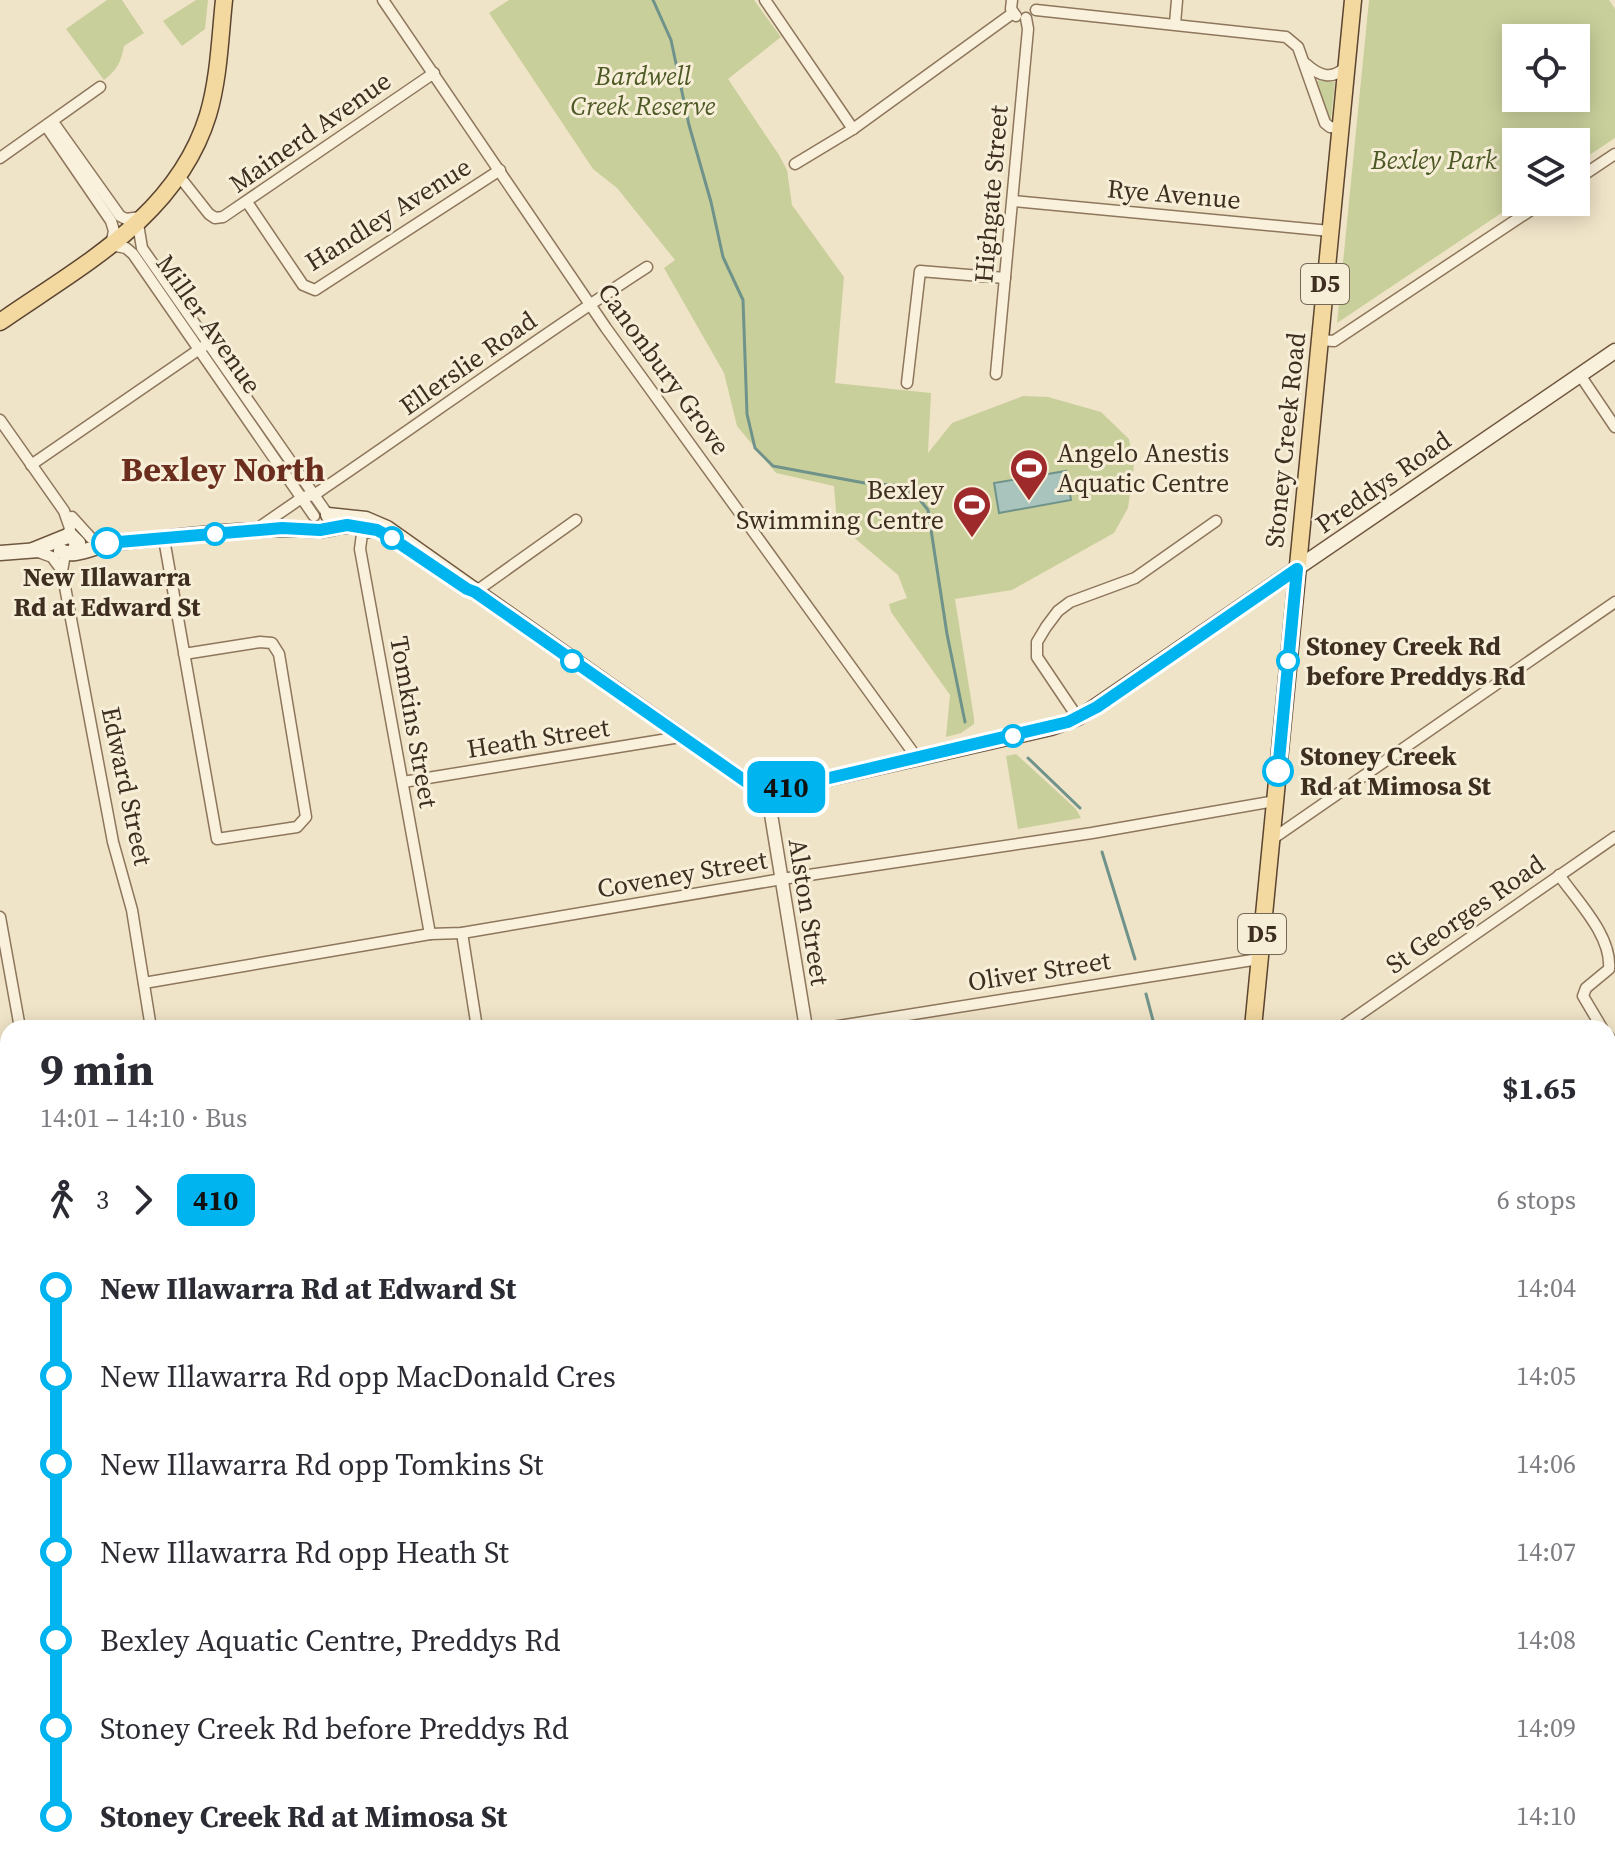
<!DOCTYPE html>
<html lang="en">
<head>
<meta charset="utf-8">
<style>
  body { margin:0; font-family:"Source Serif 4",serif; background:#f7f7f7; color:#2b2b33; height:100vh; display:flex; flex-direction:column; font-size:30px; white-space:nowrap }
  * { box-sizing:border-box; margin:0 }
  p { font-size:26px; color:#7c7c81 }
  .icon { flex:none; width:44px; height:44px; fill:none; stroke:currentColor; stroke-width:2; stroke-linecap:round; stroke-linejoin:round }
  .map { position:relative; flex:1; overflow:hidden }
  .sheet { position:absolute; left:0px; top:1020px; width:1616px; height:856px; display:flex; flex-direction:column; background:#fff; border-radius:24px 24px 0 0; box-shadow:0 4px 20px #0003 }
  .sheet>* { flex:none }
  .badge { padding:0 16px; border-radius:12px; font-size:28px; line-height:52px }
  .buttons { position:absolute; left:1502px; top:24px; display:grid; gap:16px }
  .buttons a { display:grid; place-items:center; width:88px; height:88px; border-radius:0px; background:#fff; box-shadow:0 4px 20px #0003; font-size:40px }
  .map>.badge { position:absolute; translate:-50% -50%; box-shadow:0 0 0 4px #fff }
  .legs { display:flex; align-items:center; gap:12px; height:88px; padding:0 40px; font-size:26px }
  .legs p { margin-inline-start:auto }
  .overview { display:flex; align-items:center; justify-content:space-between; height:136px; padding:0 40px }
  h1 { font-size:44px; font-weight:700; line-height:60px }
  ul { padding:0 40px; list-style:none }
  li { display:flex; align-items:center; gap:28px; height:88px; font-size:30px }
  li i { display:grid; place-items:center; width:12px; height:100%; margin:0 10px; background:currentColor }
  li i::after { content:''; width:20px; height:20px; margin:-10px; border:6px solid; border-radius:50%; background:#fff }
  li p { margin-inline-start:auto }
  li:first-child i { background:linear-gradient(#0000 50%,currentColor 0) }
  li:last-child i { background:linear-gradient(currentColor 50%,#0000 0) }
  .map>svg:first-child { display:block }
</style>
</head>
<body>
<div class="map">
<svg width="1615" height="1876" viewBox="0 0 1615 1876">
  <rect width="100%" height="100%" fill="#f0e4c8"/>
  <g fill="#c9cf9b" fill-rule="evenodd">
    <path d="M107 0H122L144 33 124 46C121 62 117 70 104 80L66 29Z"/>
    <polygon points="196,0 208,0 205,29 182,46 163,21"/>
    <polygon points="509,0 754,0 781,37 728,79 779,155 787,170 792,205 844,277 835,383 931,393 928,453 952,423 1023,396 1048,397 1101,412 1129,439 1134,465 1128,508 1114,533 1012,590 955,599 974,718 974,724 961,733 946,737 950,695 891,612 889,604 907,598 898,575 837,523 834,486 776,473 737,426 724,373 664,268 675,260 617,188 593,169 489,13"/>
    <path d="M1369 0H1609L1615 9V138L1576 164V142H1516V202H1518L1337 323ZM1516 38H1576V98H1516Z"/>
    <polygon points="1319,80 1335,82 1331,119 1327,118 1314,84"/>
    <polygon points="1016,754 1076,809 1081,818 1018,829 1006,756"/>
    <polygon points="1608,1060 1615,1069 1615,1876 1345,1876 1344,1868 1608,1868"/>
    <polygon points="8,1182 8,1266 0,1262 0,1183"/>
  </g>
  <polygon fill="#a9c4bc" stroke="#6f938a" stroke-width="2" points="1066,471 1071,500 999,513 994,483"/>
  <g fill="none" stroke-linecap="round" stroke-linejoin="round">
    <g stroke="#6f938a" stroke-width="3">
      <polyline points="653,0 671,40 689,125 711,202 723,257 743,300 747,414 755,448 773,466 870,484 897,485 916,495 928,510 947,634 965,722"/>
      <polyline points="905,489 921,490"/>
      <polyline points="1028,758 1080,808"/>
      <polyline points="1102,852 1135,959"/>
      <polyline points="1146,994 1155,1028"/>
      <polyline points="1608,1643 1614,1665"/>
    </g>
    <defs>
      <g id="minor">
        <polyline points="383,0 606,328 917,758"/>
        <polyline points="765,0 853,129"/>
        <polyline points="1012,0 1011,9 1016,16"/>
        <polyline points="1036,10 1286,37 1298,47 1325,123 1330,127 1341,128"/>
        <polyline points="1175,24 1177,0"/>
        <path d="M1306 64C1319 76 1333 81 1346 66"/>
        <polyline points="53,122 120,216 126,219 141,217"/>
        <polyline points="46,126 111,221 114,231 111,245 126,248 133,254 314,516"/>
        <polyline points="0,158 100,87"/>
        <polyline points="795,164 853,129 1013,13"/>
        <polyline points="179,176 209,214 215,218 223,217 434,73"/>
        <polyline points="1576,180 1615,154"/>
        <polyline points="1013,201 1330,231"/>
        <polyline points="247,202 303,285 315,290 500,170"/>
        <polyline points="138,224 142,248 328,515"/>
        <polyline points="1319,340 1334,341 1543,202"/>
        <polyline points="996,374 1028,29 1026,18"/>
        <polyline points="1580,375 1615,427"/>
        <polyline points="907,383 920,271 1005,278"/>
        <polyline points="0,420 64,511 70,528 68,535"/>
        <polyline points="31,465 204,346"/>
        <polyline points="72,517 91,538 107,543"/>
        <path d="M258 528 303 497 314 495C425 420 534 340 647 267"/>
        <polyline points="377,530 362,534 360,549 430,934"/>
        <polyline points="164,539 217,839 297,827 306,817 279,654 272,643 260,642 184,654"/>
        <polyline points="33,550 52,557 61,569"/>
        <polyline points="65,554 62,571 113,842 132,910 151,1028"/>
        <polyline points="475,592 576,520"/>
        <polyline points="1078,718 1037,657 1037,642 1046,627 1058,611 1070,602 1135,578 1216,521"/>
        <polyline points="403,782 680,737"/>
        <polyline points="1271,840 1615,602"/>
        <path d="M1559 875C1578 902 1612 936 1609 969L1586 988 1583 996 1602 1028"/>
        <polyline points="0,917 20,1028"/>
        <polyline points="462,933 477,1028"/>
        <polyline points="144,983 430,934 462,933 782,879 1092,833 1275,801"/>
        <polyline points="826,1028 1259,959"/>
        <polyline points="1340,1028 1615,837"/>
        <polyline points="1608,1036 1615,1045"/>
        <polyline points="0,1063 8,1070"/>
        <polyline points="0,1172 8,1171"/>
        <polyline points="0,1315 8,1307"/>
        <polyline points="0,1469 8,1468"/>
        <polyline points="0,1624 8,1623"/>
        <polyline points="0,1783 8,1782"/>
        <polyline points="806,1868 807,1876"/>
        <polyline points="942,1868 943,1876"/>
        <polyline points="625,1876 676,1868"/>
      </g>
      <g id="tertiary">
        <polyline points="769,802 806,1028"/>
        <polyline points="285,1868 286,1876"/>
      </g>
      <g id="secondary">
        <polyline points="328,515 366,519 387,528 758,790"/>
        <polyline points="33,550 70,535 78,543 73,553"/>
        <path d="M61 551C74 559 99 544 114 543 182 537 250 526 317 530 330 531 340 524 354 526"/>
        <polyline points="0,553 39,550"/>
        <polyline points="758,790 758,797 765,803 774,797 774,791"/>
        <polyline points="774,791 1051,728 1078,718 1615,351"/>
      </g>
      <g id="primary">
        <path d="M0 322C82 265 177 216 208 115 219 78 220 38 224 0"/>
        <polyline points="1253,1028 1353,0"/>
        <polyline points="1274,1868 1275,1876"/>
      </g>
    </defs>
    <use href="#minor" stroke="#8d765c" stroke-width="13"/>
    <use href="#tertiary" stroke="#8d765c" stroke-width="15"/>
    <use href="#secondary" stroke="#6f573f" stroke-width="17"/>
    <use href="#primary" stroke="#5b4430" stroke-width="19"/>
    <use href="#minor" stroke="#faf1dc" stroke-width="10"/>
    <use href="#tertiary" stroke="#faf1dc" stroke-width="12"/>
    <use href="#secondary" stroke="#faf1dc" stroke-width="14"/>
    <use href="#primary" stroke="#f3d9a0" stroke-width="16"/>
  </g>
  <g fill="none" stroke-linecap="round" stroke-linejoin="round">
    <defs>
      <polyline id="line-1" points="107,543 282,528 320,530 347,525 377,530 390,537 467,589 475,592 758,790 766,785 774,791 1068,722 1097,707 1297,569 1278,771"/>
    </defs>
    <use href="#line-1" stroke="#fff" stroke-width="18"/>
    <use href="#line-1" stroke="#00b5ef" stroke-width="12"/>
  </g>
  <defs>
    <symbol id="stadium-pin" viewBox="-11 -11 22 30"><path d="M0 17L-7.5 6A9.5 9.5 0 1 1 7.5 6Z" fill="#9e2a2b" stroke="#f7eed8"/><path d="M0-5a6.5 5 0 1 0 0 10a6.5 5 0 1 0 0-10ZM-3.5-1.8h7v3.6h-7Z" fill="#fff"/></symbol>
  </defs>
  <g fill-rule="evenodd">
    <use href="#stadium-pin" x="1007" y="446" width="44" height="60"/>
    <use href="#stadium-pin" x="950" y="483" width="44" height="60"/>
  </g>
  <g fill="#fff" stroke="#00b5ef" stroke-width="4">
    <circle cx="215" cy="534" r="10"/>
    <circle cx="392" cy="538" r="10"/>
    <circle cx="107" cy="543" r="14"/>
    <circle cx="572" cy="661" r="10"/>
    <circle cx="1288" cy="661" r="10"/>
    <circle cx="1013" cy="736" r="10"/>
    <circle cx="1278" cy="771" r="14"/>
  </g>
  <g text-anchor="middle" stroke-width="6" stroke-linejoin="round" paint-order="stroke">
    <g fill="#f7eed8" stroke="#756857" stroke-width="2">
      <rect x="1301" y="264" width="48" height="40" rx="6"/>
      <rect x="1238" y="914" width="48" height="40" rx="6"/>
    </g>
    <g font-size="24" font-weight="bold" fill="#3d2e20">
      <text x="1325" y="292">D5</text>
      <text x="1262" y="942">D5</text>
    </g>
    <g font-size="26" font-style="italic" fill="#4d5a26" stroke="#f7eed8">
      <text x="643" y="85">Bardwell<tspan x="643" dy="30">Creek Reserve</tspan></text>
      <text x="1434" y="169">Bexley Park</text>
    </g>
    <g font-size="26" fill="#3d2e20" stroke="#f7eed8">
      <text transform="translate(310 132) rotate(-35)" y="9">Mainerd Avenue</text>
      <text transform="translate(991 194) rotate(-85)" y="9">Highgate Street</text>
      <text transform="translate(1174 194) rotate(5)" y="9">Rye Avenue</text>
      <text transform="translate(388 214) rotate(-32)" y="9">Handley Avenue</text>
      <text transform="translate(209 324) rotate(55)" y="9">Miller Avenue</text>
      <text transform="translate(468 363) rotate(-35)" y="9">Ellerslie Road</text>
      <text transform="translate(664 369) rotate(54)" y="9">Canonbury Grove</text>
      <text transform="translate(1285 440) rotate(-84)" y="9">Stoney Creek Road</text>
      <text transform="translate(1383 482) rotate(-35)" y="9">Preddys Road</text>
      <text transform="translate(414 722) rotate(80)" y="9">Tomkins Street</text>
      <text transform="translate(538 738) rotate(-9)" y="9">Heath Street</text>
      <text transform="translate(127 786) rotate(78)" y="9">Edward Street</text>
      <text transform="translate(682 874) rotate(-10)" y="9">Coveney Street</text>
      <text transform="translate(809 912) rotate(81)" y="9">Alston Street</text>
      <text transform="translate(1465 914) rotate(-35)" y="9">St Georges Road</text>
      <text transform="translate(1039 971) rotate(-9)" y="9">Oliver Street</text>
    </g>
    <g font-size="26" fill="#3d2e20" stroke="#f7eed8" text-anchor="start">
      <text x="1057" y="462">Angelo Anestis<tspan x="1057" dy="30">Aquatic Centre</tspan></text>
      <text x="944" y="499" text-anchor="end">Bexley<tspan x="944" dy="30">Swimming Centre</tspan></text>
    </g>
    <g font-size="26" font-weight="bold" fill="#3d2e20" stroke="#f7eed8" text-anchor="start">
      <text x="107" y="586" text-anchor="middle">New Illawarra<tspan x="107" dy="30">Rd at Edward St</tspan></text>
      <text x="1306" y="655">Stoney Creek Rd<tspan x="1306" dy="30">before Preddys Rd</tspan></text>
      <text x="1300" y="765">Stoney Creek<tspan x="1300" dy="30">Rd at Mimosa St</tspan></text>
    </g>
    <g font-size="34" font-weight="bold" fill="#6b2e1e" stroke="#f7eed8">
      <text x="223" y="481">Bexley North</text>
    </g>
  </g>
</svg>
<div class="buttons">
<a><svg class="icon" aria-label="locate" viewBox="0 0 24 24"><circle cx="12" cy="12" r="6"/><path d="M12 2v4M12 18v4M2 12h4M18 12h4"/></svg></a>
<a><svg class="icon" aria-label="layers" viewBox="0 0 24 24"><path d="M12 4l9 5-9 5-9-5zM3 14l9 5 9-5"/></svg></a>
</div>
<b class="badge" style="left:786px;top:787px;background:#00b5ef;color:#111">410</b>
<section class="sheet">
<div class="overview"><div><h1>9 min</h1><p>14:01 – 14:10 · Bus</p></div><b>$1.65</b></div>
<div class="legs"><svg class="icon" aria-label="walk" viewBox="0 0 24 24"><circle cx="13" cy="4" r="2"/><path d="M13 8l-2 6 4 7M11 14l-3 7M7 12l3-4h3l4 4"/></svg>3<svg class="icon" aria-label="forward" viewBox="0 0 24 24"><path d="M9 5l7 7-7 7"/></svg><b class="badge" style="background:#00b5ef;color:#111">410</b><p>6 stops</p></div>
<ul>
<li><i style="color:#00b5ef"></i><b>New Illawarra Rd at Edward St</b><p>14:04</p></li>
<li><i style="color:#00b5ef"></i><span>New Illawarra Rd opp MacDonald Cres</span><p>14:05</p></li>
<li><i style="color:#00b5ef"></i><span>New Illawarra Rd opp Tomkins St</span><p>14:06</p></li>
<li><i style="color:#00b5ef"></i><span>New Illawarra Rd opp Heath St</span><p>14:07</p></li>
<li><i style="color:#00b5ef"></i><span>Bexley Aquatic Centre, Preddys Rd</span><p>14:08</p></li>
<li><i style="color:#00b5ef"></i><span>Stoney Creek Rd before Preddys Rd</span><p>14:09</p></li>
<li><i style="color:#00b5ef"></i><b>Stoney Creek Rd at Mimosa St</b><p>14:10</p></li>
</ul>
</section>
</div>
</body>
</html>
